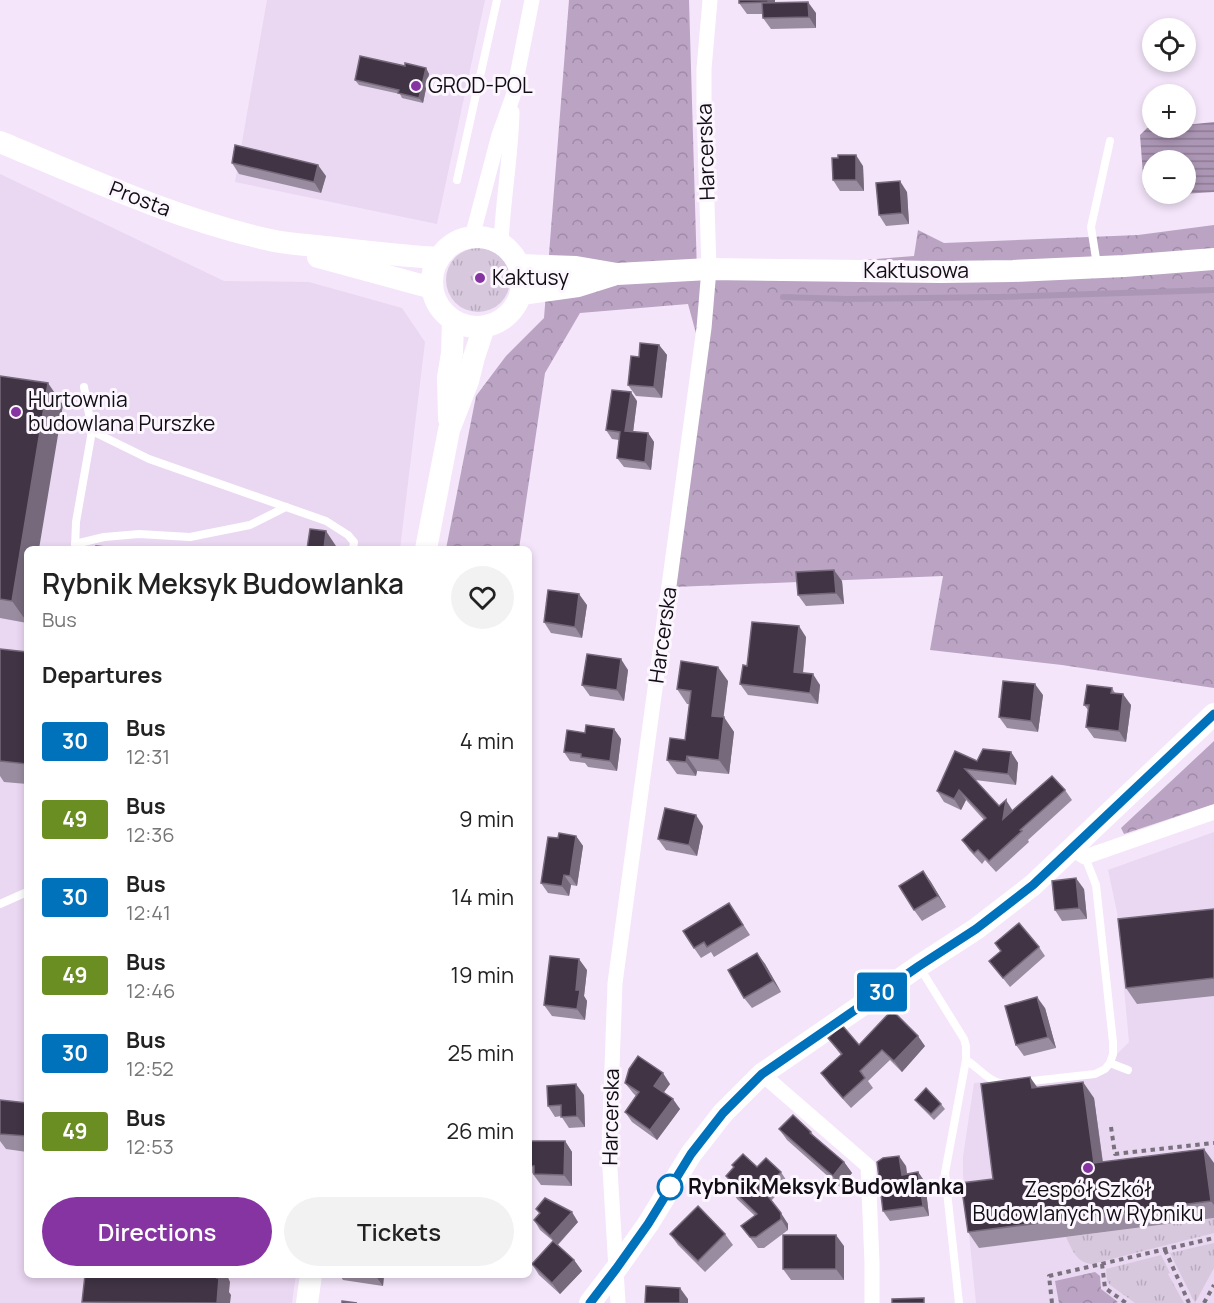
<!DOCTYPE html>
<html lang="en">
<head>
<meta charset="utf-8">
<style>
  body { margin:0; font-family:Manrope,sans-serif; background:#f2f2f2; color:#222; height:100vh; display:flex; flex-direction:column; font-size:22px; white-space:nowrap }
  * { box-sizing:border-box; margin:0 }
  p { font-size:20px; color:#767676 }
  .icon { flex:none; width:33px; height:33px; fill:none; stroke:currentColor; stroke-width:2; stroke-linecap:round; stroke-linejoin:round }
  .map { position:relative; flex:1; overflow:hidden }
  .drawer { position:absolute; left:24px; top:546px; width:508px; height:732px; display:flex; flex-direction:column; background:#fff; border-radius:9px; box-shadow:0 3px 9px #0003 }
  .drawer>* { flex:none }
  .badge { padding:0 12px; border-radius:4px; font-size:21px; line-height:39px }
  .tools { position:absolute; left:1142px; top:18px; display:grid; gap:12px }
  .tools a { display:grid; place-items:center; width:54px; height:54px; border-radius:50%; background:#fff; box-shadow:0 3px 9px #0003; font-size:30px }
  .map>.badge { position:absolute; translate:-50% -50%; box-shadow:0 0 0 3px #fff }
  h2 { padding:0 18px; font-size:22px; line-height:54px }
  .round { display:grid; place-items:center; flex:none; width:63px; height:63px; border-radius:32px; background:#f2f2f2 }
  .overview { display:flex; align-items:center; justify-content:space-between; height:102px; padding:0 18px }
  h1 { font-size:28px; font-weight:600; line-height:45px }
  .action { display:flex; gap:12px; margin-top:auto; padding:12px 18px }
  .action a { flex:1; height:69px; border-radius:36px; background:#8634a2; color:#fff; font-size:24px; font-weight:600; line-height:69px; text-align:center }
  .action a+a { background:#f2f2f2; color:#222 }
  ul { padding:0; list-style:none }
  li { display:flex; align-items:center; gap:18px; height:78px; padding:0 18px }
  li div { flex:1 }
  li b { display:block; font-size:22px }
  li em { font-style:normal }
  li .badge { min-width:66px; font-weight:700; text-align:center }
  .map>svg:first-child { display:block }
</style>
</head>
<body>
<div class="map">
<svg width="1214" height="1303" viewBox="0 0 1214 1303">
  <defs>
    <pattern id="grass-tufts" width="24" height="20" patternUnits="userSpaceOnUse" patternTransform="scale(1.5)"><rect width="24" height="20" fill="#d8c8de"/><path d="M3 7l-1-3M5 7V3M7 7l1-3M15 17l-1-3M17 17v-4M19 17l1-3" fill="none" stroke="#b8abbe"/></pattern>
    <pattern id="forest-crowns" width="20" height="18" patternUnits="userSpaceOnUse" patternTransform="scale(1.5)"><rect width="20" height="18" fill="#baa3c3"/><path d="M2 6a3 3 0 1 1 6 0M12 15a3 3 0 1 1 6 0" fill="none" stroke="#9f8ba7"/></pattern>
    <pattern id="water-rules" width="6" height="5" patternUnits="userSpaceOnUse" patternTransform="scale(1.5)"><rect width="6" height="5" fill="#ac96b5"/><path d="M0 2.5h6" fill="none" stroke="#8b7992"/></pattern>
  </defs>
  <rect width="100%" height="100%" fill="#f4e5fa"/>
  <g fill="#ead7f2">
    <polygon points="267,0 485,0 437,224 235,182"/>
    <polygon points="0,174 224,281 309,282 402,308 425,342 400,549 27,549 27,1275 296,1275 292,1303 0,1303"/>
    <polygon points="1214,832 1214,1303 976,1303 963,1174 963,1157 974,1083 1100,1071 1129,1042 1117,912 1108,870"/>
  </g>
  <g fill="url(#grass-tufts)">
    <circle cx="478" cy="280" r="32"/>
    <path d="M1214 1218V1233L1092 1264C1077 1263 1072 1250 1066 1237Z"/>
    <polygon points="1214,1243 1214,1268 1195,1303 1170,1253"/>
    <polygon points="1161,1255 1170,1273 1168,1274 1184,1303 1135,1303 1110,1285 1107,1281 1106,1269"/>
  </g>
  <g fill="url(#forest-crowns)">
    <polygon points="569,0 689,0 697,273 914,256 918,230 944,243 1138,235 1214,225 1214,688 1062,665 930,650 943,576 675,587 703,359 688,304 580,313 545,373 519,549 446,549 476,396 506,356 544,318"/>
    <polygon points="1214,741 1214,804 1124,834 1121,828"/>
    <polygon points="1095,1272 1100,1276 1101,1289 1118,1302 1116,1303 1059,1303 1055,1281"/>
  </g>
  <path fill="url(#water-rules)" fill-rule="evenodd" d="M1214 122V192L1151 196 1144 188 1140 135 1147 128H1185V125ZM1152 160H1185V194H1152Z"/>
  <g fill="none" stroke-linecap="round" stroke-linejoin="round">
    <polyline stroke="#ac96b5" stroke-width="6" points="783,297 845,299 1001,297 1214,290"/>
    <g stroke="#7a717e" stroke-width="4" stroke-dasharray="4.5 4.5" stroke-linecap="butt">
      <polyline points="1111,1127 1115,1154 1214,1143"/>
      <polyline points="1165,1250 1189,1303"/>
      <polyline points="1102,1264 1105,1288 1126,1303"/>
      <polyline points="1052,1303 1049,1276 1214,1238"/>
      <polyline points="1204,1303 1214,1285"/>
    </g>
    <g stroke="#fff" stroke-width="8">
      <polyline points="457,180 497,0"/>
      <polyline points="1097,265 1091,227 1110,141"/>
      <polyline points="92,431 149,459 326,521 348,535 354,542 353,549"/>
      <polyline points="75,544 104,537 139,534 190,537 250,525 286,507"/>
      <polyline points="75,549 76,522 92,431 84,387"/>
      <polyline points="1085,857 1096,885 1113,1042 1113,1054 1110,1063 1128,1070"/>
      <polyline points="0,904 27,892"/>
      <polyline points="920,968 964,1039 966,1046 966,1060 945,1173 959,1303"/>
      <path d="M966 1060C979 1068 988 1081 1003 1084"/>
      <polyline points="1023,1082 1095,1074 1105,1069 1110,1063"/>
    </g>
    <g stroke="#fff" stroke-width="15">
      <polyline points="472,237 499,135 513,96 532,0"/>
      <path d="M501 243C503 199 511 156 512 112"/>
      <polyline points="1072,849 1085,857 1214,812"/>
      <polyline points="762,1074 868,1166 872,1263 872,1303"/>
      <polyline points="618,1303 609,1152 615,983 704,328 709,269 704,107 704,69 710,0"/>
    </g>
    <g stroke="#fff" stroke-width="22">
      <path d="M0 142C89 179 176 219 270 240 288 244 307 245 325 247 363 251 400 256 439 258"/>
      <circle cx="477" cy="282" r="45"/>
      <polyline points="318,257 432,288"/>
      <polyline points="519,265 576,267 617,274 709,269 941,272 1013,271 1124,266 1214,259"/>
      <polyline points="521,294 578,286 613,275"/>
      <polyline points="449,419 448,378 452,353 453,321"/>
      <polyline points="426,549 449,430 468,381 474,357 484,327"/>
      <polyline points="307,1303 311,1275"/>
      <polyline points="590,1303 616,1269 648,1224 691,1154 723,1113 762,1074 919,966 976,929 1033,885 1214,714"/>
    </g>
  </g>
  <g fill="#9a8ca0">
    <polygon points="739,0 775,0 775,3 816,13 816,28 771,29 763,18 763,14 747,14 739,3"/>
    <polygon points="405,66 426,68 429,74 423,103 402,98 400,94 359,85 355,80"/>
    <polygon points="232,163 326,176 321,193 239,174"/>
    <polygon points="863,166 864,191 840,191 833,180"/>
    <polygon points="907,192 909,224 886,226 879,215"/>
    <polygon points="659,345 667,355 662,398 636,396 628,385 639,357"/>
    <polygon points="0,376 63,405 27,549 27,623 0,618"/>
    <polygon points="637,401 633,432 648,433 654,442 651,470 624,467 617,458 619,440 612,439 606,430"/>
    <polygon points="842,581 844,604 806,606 798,595"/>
    <polygon points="587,605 582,638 551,633 544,622"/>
    <polygon points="806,637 803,673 820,685 818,704 748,695 740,684 747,666"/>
    <polygon points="0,649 27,652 27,784 4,782 0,776"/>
    <polygon points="628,670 624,701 590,696 582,685"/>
    <polygon points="728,681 723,717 734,732 729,774 697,771 696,776 677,774 667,760 685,740 690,704 687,704 677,689"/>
    <polygon points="1112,688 1115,693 1131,705 1126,742 1094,738 1086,727 1089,711 1084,705"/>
    <polygon points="1043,695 1038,732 1007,728 999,717"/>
    <polygon points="614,729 621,739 617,771 588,767 585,763 570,761 564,752 585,733"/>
    <polygon points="1011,752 1018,763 1016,785 975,780 999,806 1013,811 1065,790 1072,800 1028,840 1029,842 996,872 985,860 982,864 969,850 962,840 984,820 966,800 961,810 944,802 937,791 977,761"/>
    <polygon points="703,826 697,856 666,850 658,839"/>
    <polygon points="576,836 583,846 577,886 571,885 569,896 548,893 541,883 558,838"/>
    <polygon points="923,871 946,907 922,921 914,910"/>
    <polygon points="1084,889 1087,919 1062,921 1055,910"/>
    <polygon points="1214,909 1214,996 1137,1004 1126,988"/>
    <polygon points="736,913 750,935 714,957 711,952 701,958 694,948"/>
    <polygon points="995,943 1039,947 1045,956 1010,987 989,961 1001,952"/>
    <polygon points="757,953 765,964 781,992 752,1008 744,998"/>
    <polygon points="587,970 584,996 587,1001 585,1020 552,1016 544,1005"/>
    <polygon points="1045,1008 1056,1048 1024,1056 1016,1045"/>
    <polygon points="828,1038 859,1045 925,1046 902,1072 890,1060 868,1081 873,1088 851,1108 829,1084 821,1073 841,1055"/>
    <polygon points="625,1083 670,1084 664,1092 680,1109 657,1140 632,1122 625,1112 636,1096 633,1093"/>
    <polygon points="1038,1087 1094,1098 1103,1162 1214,1163 1214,1218 979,1248 968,1232"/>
    <polygon points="584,1095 585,1127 569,1128 561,1116 555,1117 548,1106"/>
    <polygon points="0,1100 27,1103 27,1152 6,1149 0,1141"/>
    <polygon points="915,1100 941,1104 945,1109 934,1120 919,1105"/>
    <polygon points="779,1129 811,1132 814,1136 844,1162 852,1173 840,1187 787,1140"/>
    <polygon points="530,1141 565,1141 572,1152 572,1186 541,1185 530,1170"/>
    <polygon points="732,1165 757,1167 781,1172 788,1183 771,1201 788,1224 788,1230 764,1248 758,1248 741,1226 755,1216 737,1199 730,1188 733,1185 726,1176 734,1168"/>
    <polygon points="906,1166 907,1174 918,1172 925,1182 929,1216 890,1221 883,1211"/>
    <polygon points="536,1209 578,1222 558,1245 574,1260 582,1271 560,1294 539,1275 532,1264 553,1241 540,1230 534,1220 540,1214"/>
    <polygon points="670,1234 725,1234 733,1245 705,1272 678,1245"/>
    <polygon points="844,1246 844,1280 791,1280 783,1269"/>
    <polygon points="340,1275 384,1275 383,1286 343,1280"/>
  </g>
  <g fill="#76697b">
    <polygon points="768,0 775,0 775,13 768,2"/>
    <polygon points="808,2 816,13 816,28 809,17"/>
    <polygon points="426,68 429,74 423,103 419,98"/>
    <polygon points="856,155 863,166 864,191 856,180"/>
    <polygon points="318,165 326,176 321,193 314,182"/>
    <polygon points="900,181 907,192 909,224 902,213"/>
    <polygon points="659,345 667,355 662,398 654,387"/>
    <polygon points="48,383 63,405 39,549 27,549 27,622 12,601"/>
    <polygon points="631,392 637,401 632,440 625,431"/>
    <polygon points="648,433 654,442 651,470 645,462"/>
    <polygon points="326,531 338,549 324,549"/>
    <polygon points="834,570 842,581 844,604 836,593"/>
    <polygon points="579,594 587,605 582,638 575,627"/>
    <polygon points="799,626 806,637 802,683 794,672"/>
    <polygon points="621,659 628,670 624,701 617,690"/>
    <polygon points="718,667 728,681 722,730 712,716"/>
    <polygon points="813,674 820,685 818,704 810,693"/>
    <polygon points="1035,684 1043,695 1038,732 1031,721"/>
    <polygon points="1123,694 1131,705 1126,742 1119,731"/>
    <polygon points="724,717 734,732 729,774 719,760"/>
    <polygon points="614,729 621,739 617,771 610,761"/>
    <polygon points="1011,752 1018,763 1016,785 1008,774"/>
    <polygon points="687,756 697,771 696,776 686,762"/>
    <polygon points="959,790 966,800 961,810 954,799"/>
    <polygon points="1006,800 1013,811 1003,819"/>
    <polygon points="696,815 703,826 697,856 689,845"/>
    <polygon points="576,836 583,846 577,886 570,876"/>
    <polygon points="923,871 931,882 946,907 938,896"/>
    <polygon points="564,875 571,885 569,896 562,886"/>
    <polygon points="1076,878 1084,889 1087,919 1079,908"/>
    <polygon points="757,953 765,964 781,992 773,981"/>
    <polygon points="579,959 587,970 584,996 587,1001 585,1020 577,1009 576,990"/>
    <polygon points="1037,997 1045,1008 1056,1048 1048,1037"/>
    <polygon points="918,1036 925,1046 902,1072 894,1061"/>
    <polygon points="663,1073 670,1084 661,1096 654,1086"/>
    <polygon points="1030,1077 1042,1094 1032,1088"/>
    <polygon points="1083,1082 1094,1098 1105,1180 1094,1163"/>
    <polygon points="576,1084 584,1095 585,1127 577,1116"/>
    <polygon points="673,1099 680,1109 657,1140 650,1130"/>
    <polygon points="565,1141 572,1152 572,1186 564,1175"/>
    <polygon points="1204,1149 1214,1163 1214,1205 1211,1201"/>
    <polygon points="899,1156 906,1166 908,1184 902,1175"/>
    <polygon points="844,1162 852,1173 840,1187 833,1176"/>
    <polygon points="918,1172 925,1182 929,1216 923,1206"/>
    <polygon points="572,1212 578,1222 557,1245 550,1236"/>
    <polygon points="781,1213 788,1224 788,1230 781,1219"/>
    <polygon points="836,1235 844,1246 844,1280 836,1269"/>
    <polygon points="574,1260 582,1271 560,1294 552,1283"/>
    <polygon points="218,1275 227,1275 230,1282 229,1292 231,1295 230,1303 217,1303"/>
    <polygon points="375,1275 384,1275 383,1286"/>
    <polygon points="680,1288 688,1299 688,1303 680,1303"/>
  </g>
  <g fill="#403445" stroke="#76697b" stroke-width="1.5">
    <polygon points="739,0 768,0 768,2 739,3"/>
    <polygon points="808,2 809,17 763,18 762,3"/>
    <polygon points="360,56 405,66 405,63 426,68 419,98 398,93 399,90 355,80"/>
    <polygon points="235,145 318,165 314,182 232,163"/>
    <polygon points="838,155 856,155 856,180 833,180 832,158 838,158"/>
    <polygon points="900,181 902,213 879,215 876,183"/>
    <polygon points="640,343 659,345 654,387 628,385 631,356 639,357"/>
    <polygon points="0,376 48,383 12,601 0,599"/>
    <polygon points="612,390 631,392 625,431 648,433 645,462 617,458 620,432 606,430"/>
    <polygon points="310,529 326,531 324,549 307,549"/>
    <polygon points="96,546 126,549 96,549"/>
    <polygon points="834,570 836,593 798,595 796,572"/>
    <polygon points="548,590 579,594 575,627 544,622"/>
    <polygon points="752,622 799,626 794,672 813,674 810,693 740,684 743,665 747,666"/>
    <polygon points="0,649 27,652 27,764 0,761"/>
    <polygon points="587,654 621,659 617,690 582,685"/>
    <polygon points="681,661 718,667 712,716 724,717 719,760 687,756 686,762 667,760 670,738 685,740 691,691 677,689"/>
    <polygon points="1003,681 1035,684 1031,721 999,717"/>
    <polygon points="1087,685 1112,688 1111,693 1123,694 1119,731 1086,727 1089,705 1084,705"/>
    <polygon points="586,725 614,729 610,761 581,757 581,754 564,752 567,730 585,733"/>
    <polygon points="983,749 1011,752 1008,774 965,769 999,806 1006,800 1003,819 1052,776 1065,790 1020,830 1022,831 989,861 978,850 974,853 962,840 986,818 959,790 954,799 937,791 955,751 977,761"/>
    <polygon points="665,808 696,815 689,845 658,839"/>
    <polygon points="559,833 576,836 570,876 564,875 562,886 541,883 548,837 558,838"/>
    <polygon points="923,871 938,896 914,910 899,886"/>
    <polygon points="1076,878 1079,908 1055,910 1052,881"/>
    <polygon points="729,903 743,925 707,947 704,942 694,948 683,931"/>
    <polygon points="1214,909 1214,978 1126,988 1118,919"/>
    <polygon points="1019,923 1039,947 1003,978 989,961 1001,951 995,943"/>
    <polygon points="757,953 773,981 744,998 728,970"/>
    <polygon points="550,956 579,959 576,990 580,990 577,1009 544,1005"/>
    <polygon points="1037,997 1048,1037 1016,1045 1005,1006"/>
    <polygon points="892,1010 918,1036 894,1061 882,1050 860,1071 865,1078 843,1098 821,1073 842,1054 828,1038 842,1025 859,1045"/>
    <polygon points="638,1056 663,1073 654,1086 673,1099 650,1130 625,1112 639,1092 625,1083 629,1069"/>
    <polygon points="1030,1077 1032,1088 1083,1082 1094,1163 1204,1149 1211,1201 968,1232 961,1183 993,1179 981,1084"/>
    <polygon points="576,1084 577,1116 561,1117 561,1105 548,1106 547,1086"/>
    <polygon points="926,1088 941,1104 931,1114 915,1100"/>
    <polygon points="0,1100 27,1103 27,1136 0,1134"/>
    <polygon points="793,1115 811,1132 810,1133 844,1162 833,1176 779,1129"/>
    <polygon points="530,1141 565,1141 564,1175 534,1174 534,1166 530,1166"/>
    <polygon points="743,1154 757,1167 766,1158 781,1172 763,1190 781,1213 781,1219 756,1237 750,1237 741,1226 757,1214 730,1188 734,1184 726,1176 734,1167 732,1165"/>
    <polygon points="899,1156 902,1175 918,1172 923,1206 883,1211 877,1162 883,1158"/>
    <polygon points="545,1198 572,1212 550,1236 534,1220 540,1213 536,1209"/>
    <polygon points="698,1206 725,1234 698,1261 670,1234"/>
    <rect x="783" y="1235" width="53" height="34"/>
    <polygon points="553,1241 574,1260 552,1283 532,1264"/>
    <polygon points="85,1275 218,1275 217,1278 219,1278 217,1303 82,1302"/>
    <polygon points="646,1286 680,1288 680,1303 645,1303"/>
    <polygon points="924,1298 924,1303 892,1303 892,1299"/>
    <polygon points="342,1301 357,1303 342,1303"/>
  </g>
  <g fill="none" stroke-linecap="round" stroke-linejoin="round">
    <defs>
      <polyline id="line" points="590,1303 616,1269 648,1224 691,1154 723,1113 762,1074 919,966 976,929 1033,885 1214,714"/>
    </defs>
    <use href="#line" stroke="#fff" stroke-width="14"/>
    <use href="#line" stroke="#0072bc" stroke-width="9"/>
  </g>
  <g fill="#8634a2" stroke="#fcf6fe" stroke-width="2">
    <circle cx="416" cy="86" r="6"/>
    <circle cx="480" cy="278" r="6"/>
    <circle cx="16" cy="412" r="6"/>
    <circle cx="1088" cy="1168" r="6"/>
  </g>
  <circle fill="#fff" stroke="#0072bc" stroke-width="3" cx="670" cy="1187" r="12"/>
  <g text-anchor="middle" stroke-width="6" stroke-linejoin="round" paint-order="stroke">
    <g font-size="21" fill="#120d14" stroke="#fcf6fe" text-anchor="start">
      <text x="428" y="93">GROD-POL</text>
      <text x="492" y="285">Kaktusy</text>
      <text x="28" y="407">Hurtownia<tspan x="28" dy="24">budowlana Purszke</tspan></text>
      <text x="1088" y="1197" text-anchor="middle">Zespół Szkół<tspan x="1088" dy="24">Budowlanych w Rybniku</tspan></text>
    </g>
    <g font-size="21" fill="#120d14" stroke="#fcf6fe">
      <text transform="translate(706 152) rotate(-92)" y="7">Harcerska</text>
      <text transform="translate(140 199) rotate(21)" y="7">Prosta</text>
      <text x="916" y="278">Kaktusowa</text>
      <text transform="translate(663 635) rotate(-82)" y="7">Harcerska</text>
      <text transform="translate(611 1117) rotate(-89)" y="7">Harcerska</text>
    </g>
    <g font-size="21" font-weight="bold" fill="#120d14" stroke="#fcf6fe" text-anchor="start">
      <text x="688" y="1194">Rybnik Meksyk Budowlanka</text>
    </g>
  </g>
</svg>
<div class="tools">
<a><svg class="icon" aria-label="locate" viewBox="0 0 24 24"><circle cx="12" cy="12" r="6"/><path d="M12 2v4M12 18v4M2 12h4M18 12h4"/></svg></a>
<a>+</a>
<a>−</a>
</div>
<b class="badge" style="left:882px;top:992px;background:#0072bc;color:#fff">30</b>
<section class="drawer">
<div class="overview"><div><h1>Rybnik Meksyk Budowlanka</h1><p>Bus</p></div><a class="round"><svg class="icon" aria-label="heart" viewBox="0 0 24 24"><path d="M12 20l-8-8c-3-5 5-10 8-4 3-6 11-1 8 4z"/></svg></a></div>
<h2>Departures</h2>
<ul>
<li><span class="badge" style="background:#0072bc;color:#fff">30</span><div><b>Bus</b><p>12:31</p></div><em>4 min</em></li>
<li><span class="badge" style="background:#6b8e23;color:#fff">49</span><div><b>Bus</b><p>12:36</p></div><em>9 min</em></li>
<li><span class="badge" style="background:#0072bc;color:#fff">30</span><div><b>Bus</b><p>12:41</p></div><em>14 min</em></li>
<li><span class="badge" style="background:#6b8e23;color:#fff">49</span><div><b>Bus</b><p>12:46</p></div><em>19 min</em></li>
<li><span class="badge" style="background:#0072bc;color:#fff">30</span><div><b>Bus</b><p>12:52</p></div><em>25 min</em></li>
<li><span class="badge" style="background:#6b8e23;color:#fff">49</span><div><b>Bus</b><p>12:53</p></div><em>26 min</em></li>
</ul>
<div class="action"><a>Directions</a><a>Tickets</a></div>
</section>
</div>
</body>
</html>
